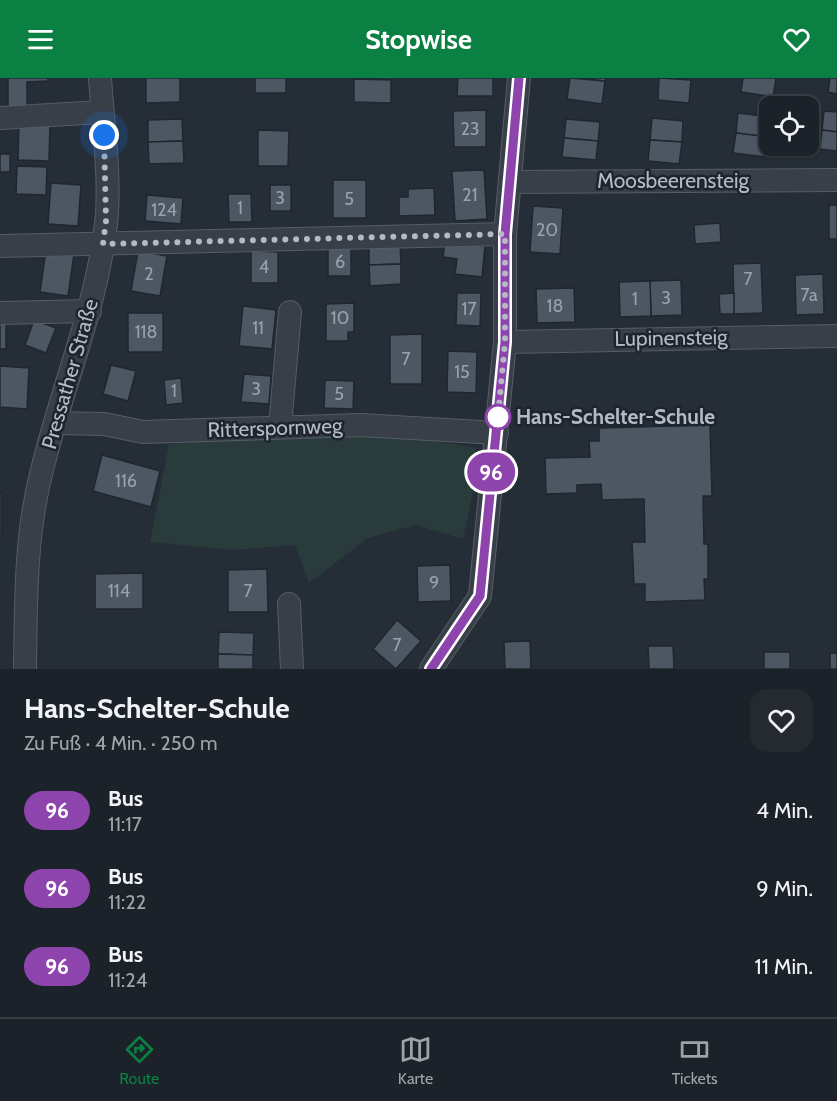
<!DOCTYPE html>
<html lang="de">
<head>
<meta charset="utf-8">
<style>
  body { margin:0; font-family:Cabin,sans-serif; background:#252a31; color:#f1f3f6; height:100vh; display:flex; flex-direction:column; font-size:22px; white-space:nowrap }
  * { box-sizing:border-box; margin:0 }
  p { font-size:20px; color:#a0a4a8 }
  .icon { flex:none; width:33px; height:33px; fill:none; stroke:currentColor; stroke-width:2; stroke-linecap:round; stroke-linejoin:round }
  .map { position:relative; height:591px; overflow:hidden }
  .sheet { display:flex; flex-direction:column; background:#1c2229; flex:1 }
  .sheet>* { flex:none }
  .badge { padding:0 12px; border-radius:20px; font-size:21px; line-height:39px }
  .fabs { position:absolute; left:759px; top:18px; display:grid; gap:12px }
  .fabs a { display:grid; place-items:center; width:60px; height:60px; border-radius:12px; background:#1c2229; box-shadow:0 2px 4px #0004,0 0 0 2px #3a3f46; font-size:30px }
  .you { position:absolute; width:30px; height:30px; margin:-15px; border:4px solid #fff; border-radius:50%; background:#1a73e8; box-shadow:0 0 0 9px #1a73e833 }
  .map>.badge { position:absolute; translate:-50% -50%; box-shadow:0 0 0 3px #fff }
  .round { display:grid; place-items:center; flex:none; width:63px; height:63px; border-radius:18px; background:#252a31 }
  .head { display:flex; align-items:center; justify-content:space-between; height:102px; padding:0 24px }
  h1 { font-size:28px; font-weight:700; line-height:45px }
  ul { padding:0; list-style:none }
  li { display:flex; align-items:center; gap:18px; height:78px; padding:0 24px }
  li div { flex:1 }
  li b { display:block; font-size:22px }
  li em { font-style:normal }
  li .badge { min-width:66px; font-weight:700; text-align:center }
  header { display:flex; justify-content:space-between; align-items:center; height:78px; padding:0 24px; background:#0b8043; color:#fff; font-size:27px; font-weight:700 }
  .dock { display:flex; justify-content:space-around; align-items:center; height:84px; border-top:2px solid #3a3f46; background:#1c2229; font-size:16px; color:#a0a4a8 }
  .dock a { display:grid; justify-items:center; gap:3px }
  .dock .selected { color:#0b8043 }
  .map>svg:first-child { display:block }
</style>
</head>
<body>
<header><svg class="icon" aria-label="menu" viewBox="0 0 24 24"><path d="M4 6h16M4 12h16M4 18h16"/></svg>Stopwise<svg class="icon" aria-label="heart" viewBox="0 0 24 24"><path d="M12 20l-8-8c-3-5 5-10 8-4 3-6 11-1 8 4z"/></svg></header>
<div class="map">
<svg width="837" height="591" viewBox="0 0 837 591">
  <rect width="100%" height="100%" fill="#252d37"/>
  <polygon fill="#293b3a" points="339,355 407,358 476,370 473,413 463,461 416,447 368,460 309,505 295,467 233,472 150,464 169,366"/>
  <g fill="#4d5763" stroke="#1f262f" stroke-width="1.5">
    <polygon points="8,0 48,0 48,3 27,4 27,31 8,31"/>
    <polygon points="146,0 180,0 180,24 146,25"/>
    <rect x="255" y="0" width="31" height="15"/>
    <polygon points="354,0 391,0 391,2 354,1"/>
    <polygon points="458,0 493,0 493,18 457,18"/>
    <polygon points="570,0 605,3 602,26 567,21"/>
    <polygon points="581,0 606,0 605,3"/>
    <polygon points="659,0 691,2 689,25 658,22"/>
    <polygon points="743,0 776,0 773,19 741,14"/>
    <polygon points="830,0 837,0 837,16 828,14"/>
    <polygon points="354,1 391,2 391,25 354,24"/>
    <polygon points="486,32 486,69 454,69 453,33"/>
    <polygon points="824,33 837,34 837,54 822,52"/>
    <polygon points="738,35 769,39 767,59 736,55"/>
    <polygon points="652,40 683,43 682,64 650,62"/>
    <polygon points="182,41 183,63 148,64 148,42"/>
    <polygon points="566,41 600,44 598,63 564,60"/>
    <polygon points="19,44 50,45 49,83 18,82"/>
    <polygon points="258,52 289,53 288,88 258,88"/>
    <polygon points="822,52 837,54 837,73 820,71"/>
    <polygon points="736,55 767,59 765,79 733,75"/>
    <polygon points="564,60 598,63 596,82 562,79"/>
    <polygon points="650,62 682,64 679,86 648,83"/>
    <polygon points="183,63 184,85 149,86 148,64"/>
    <rect x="0" y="76" width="10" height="18"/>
    <polygon points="17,88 47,89 46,117 16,116"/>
    <polygon points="484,92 487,141 455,143 452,93"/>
    <rect x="333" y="102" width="33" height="38"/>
    <polygon points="51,105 81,107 78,148 48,146"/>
    <rect x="270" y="107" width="21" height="26"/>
    <polygon points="434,110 435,137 399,138 399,119 408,119 408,111"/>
    <polygon points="228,116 251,116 252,144 229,144"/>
    <polygon points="147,117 183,120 181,146 145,143"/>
    <rect x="829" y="127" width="8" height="34"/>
    <polygon points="533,128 563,130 560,176 530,174"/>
    <polygon points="720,145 721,164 695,166 694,147"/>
    <polygon points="445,164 485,168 482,199 455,196 457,181 443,179"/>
    <polygon points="400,166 401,186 369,187 369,167"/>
    <rect x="328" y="170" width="23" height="28"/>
    <polygon points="46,172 74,176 68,218 40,214"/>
    <polygon points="138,173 167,178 160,218 131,213"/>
    <polygon points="251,173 278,174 278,205 251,205"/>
    <polygon points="761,185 763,235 734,236 733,186"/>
    <polygon points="401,186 401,206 370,208 369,187"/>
    <polygon points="823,196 824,236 796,237 795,197"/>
    <polygon points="681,202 682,237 651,238 650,203"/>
    <polygon points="650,203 651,238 620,239 619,204"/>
    <polygon points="574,210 575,244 537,245 536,211"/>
    <polygon points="457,215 481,215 480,248 456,247"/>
    <polygon points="734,215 734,236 720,236 719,216"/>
    <polygon points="354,225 354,254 348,254 348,263 326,263 326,226"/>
    <polygon points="243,228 276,232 272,271 239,268"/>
    <rect x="128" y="235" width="35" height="39"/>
    <polygon points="34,242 56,250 46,275 25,267"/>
    <rect x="0" y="246" width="6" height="25"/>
    <polygon points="422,256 422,306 390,306 390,257"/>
    <polygon points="448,273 477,274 476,315 447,314"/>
    <polygon points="111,287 136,293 128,323 103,316"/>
    <polygon points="0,288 29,290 27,331 0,329"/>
    <polygon points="244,296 271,298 269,326 241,324"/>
    <polygon points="181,300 183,325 166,327 164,302"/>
    <polygon points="325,302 354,303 353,331 324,330"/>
    <polygon points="710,347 712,418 703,418 704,466 708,466 708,501 704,501 705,522 645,524 645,506 634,506 632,464 645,464 644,421 602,422 601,406 577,407 577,415 546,416 545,380 590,379 589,363 599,363 599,350"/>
    <polygon points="102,377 160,393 151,429 93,413"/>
    <rect x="0" y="414" width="2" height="44"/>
    <polygon points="450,487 451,523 418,524 417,488"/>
    <polygon points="267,491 268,534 228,534 228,492"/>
    <polygon points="143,495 143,531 95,531 95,496"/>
    <polygon points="397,542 421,563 396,591 373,571"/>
    <polygon points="219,554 254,555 253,577 218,576"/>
    <polygon points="530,563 531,591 505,591 504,564"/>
    <polygon points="648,568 673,568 674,591 649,591"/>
    <rect x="764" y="574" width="26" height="17"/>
    <rect x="830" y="575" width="7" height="16"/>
    <polygon points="218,576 253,577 253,591 218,591"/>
  </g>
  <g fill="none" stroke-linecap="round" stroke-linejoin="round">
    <defs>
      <g id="minor">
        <polyline points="0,40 102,34"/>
        <polyline points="510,104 837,102"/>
        <polyline points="0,168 505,156"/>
        <polyline points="0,235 90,233"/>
        <polyline points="505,264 837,258"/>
        <polyline points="55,345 104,346 143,354 361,347 497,355"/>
        <polyline points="280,349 290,234"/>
        <polyline points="289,526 292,591"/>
        <path d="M25 591C26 524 25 457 42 392 62 309 96 231 106 146 111 101 103 46 100 0"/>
        <polyline points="431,591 480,518 505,264 505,156 519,0"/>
      </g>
    </defs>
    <use href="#minor" stroke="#565d66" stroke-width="24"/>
    <use href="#minor" stroke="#383f48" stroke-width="22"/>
  </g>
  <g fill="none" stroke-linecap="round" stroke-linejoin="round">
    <defs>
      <polyline id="line" points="431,591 480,518 505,264 505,156 519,0"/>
    </defs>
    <use href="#line" stroke="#fff" stroke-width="14"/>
    <use href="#line" stroke="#8e44ad" stroke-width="9"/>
    <polyline stroke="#b3bac4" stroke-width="6" stroke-dasharray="0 10.8" points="104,57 106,143 103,166 505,156 505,264 498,339"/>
  </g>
  <circle fill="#fff" stroke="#8e44ad" stroke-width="3" cx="498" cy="339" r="12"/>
  <g text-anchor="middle" stroke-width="5" stroke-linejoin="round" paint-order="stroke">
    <g font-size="18" fill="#9aa1ac">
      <text x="470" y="57">23</text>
      <text x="470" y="123">21</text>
      <text x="280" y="126">3</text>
      <text x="349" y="127">5</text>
      <text x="240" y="136">1</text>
      <text x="164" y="138">124</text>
      <text x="547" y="158">20</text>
      <text x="340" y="190">6</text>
      <text x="264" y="195">4</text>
      <text x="149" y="202">2</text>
      <text x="748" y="207">7</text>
      <text x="809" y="223">7a</text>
      <text x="666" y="226">3</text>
      <text x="635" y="227">1</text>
      <text x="555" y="234">18</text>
      <text x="469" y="237">17</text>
      <text x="340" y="246">10</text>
      <text x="258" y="256">11</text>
      <text x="146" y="260">118</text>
      <text x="406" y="287">7</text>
      <text x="462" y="300">15</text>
      <text x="256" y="317">3</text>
      <text x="174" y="319">1</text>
      <text x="339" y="322">5</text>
      <text x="126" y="409">116</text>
      <text x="434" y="511">9</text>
      <text x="119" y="519">114</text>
      <text x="248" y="519">7</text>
      <text x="397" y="573">7</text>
    </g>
    <g font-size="21" fill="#b3bac4" stroke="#1d242d">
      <text x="673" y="110">Moosbeerensteig</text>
      <text transform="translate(671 260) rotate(-1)" y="7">Lupinensteig</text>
      <text transform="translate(70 296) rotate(-74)" y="7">Pressather Straße</text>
      <text transform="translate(275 350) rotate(-2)" y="7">Ritterspornweg</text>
    </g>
    <g font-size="21" font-weight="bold" fill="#b3bac4" stroke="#1d242d" text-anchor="start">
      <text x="516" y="346">Hans-Schelter-Schule</text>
    </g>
  </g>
</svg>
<div class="fabs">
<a><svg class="icon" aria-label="locate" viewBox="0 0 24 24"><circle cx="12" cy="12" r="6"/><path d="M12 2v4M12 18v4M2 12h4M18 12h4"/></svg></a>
</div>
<div class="you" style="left:104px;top:57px"></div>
<b class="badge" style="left:491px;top:394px;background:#8e44ad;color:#fff">96</b>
</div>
<section class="sheet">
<div class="head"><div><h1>Hans-Schelter-Schule</h1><p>Zu Fuß · 4 Min. · 250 m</p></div><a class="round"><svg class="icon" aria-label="heart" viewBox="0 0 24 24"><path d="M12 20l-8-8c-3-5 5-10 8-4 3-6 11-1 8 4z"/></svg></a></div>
<ul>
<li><span class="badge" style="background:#8e44ad;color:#fff">96</span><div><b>Bus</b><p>11:17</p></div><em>4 Min.</em></li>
<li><span class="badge" style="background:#8e44ad;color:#fff">96</span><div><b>Bus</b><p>11:22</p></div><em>9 Min.</em></li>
<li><span class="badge" style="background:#8e44ad;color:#fff">96</span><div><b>Bus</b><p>11:24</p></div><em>11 Min.</em></li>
</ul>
</section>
<nav class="dock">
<a class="selected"><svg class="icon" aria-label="directions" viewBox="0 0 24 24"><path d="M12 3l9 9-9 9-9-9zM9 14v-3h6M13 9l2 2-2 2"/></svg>Route</a>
<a><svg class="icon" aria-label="map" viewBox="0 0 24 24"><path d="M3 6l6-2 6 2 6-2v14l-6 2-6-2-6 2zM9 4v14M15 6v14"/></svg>Karte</a>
<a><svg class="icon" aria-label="tickets" viewBox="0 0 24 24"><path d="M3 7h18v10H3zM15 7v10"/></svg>Tickets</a>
</nav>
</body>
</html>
